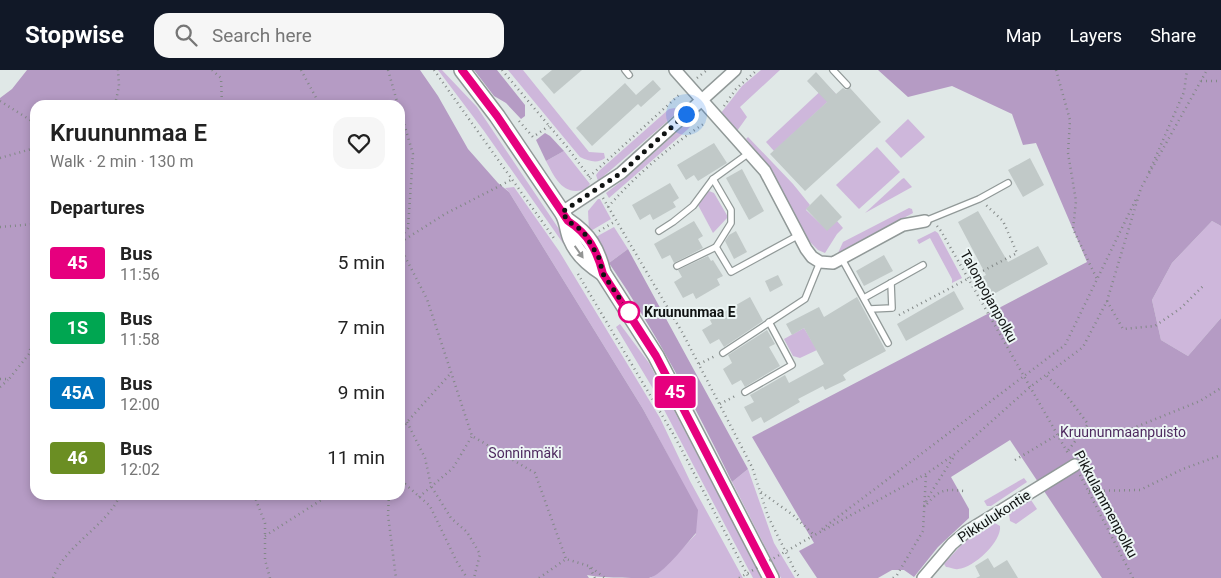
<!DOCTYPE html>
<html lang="en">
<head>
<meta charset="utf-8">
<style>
  body { margin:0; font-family:Roboto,sans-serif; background:#f6f6f6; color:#222; height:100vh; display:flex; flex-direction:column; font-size:19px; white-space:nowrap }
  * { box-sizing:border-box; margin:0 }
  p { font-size:16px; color:#767676 }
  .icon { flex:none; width:28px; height:28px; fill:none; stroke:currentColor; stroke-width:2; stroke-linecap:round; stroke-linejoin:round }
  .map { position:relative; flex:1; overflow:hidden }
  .panel { position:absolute; left:30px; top:30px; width:375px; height:400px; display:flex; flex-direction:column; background:#fff; border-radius:15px; box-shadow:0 2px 8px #0003 }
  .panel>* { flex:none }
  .badge { padding:0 10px; border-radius:4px; font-size:18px; line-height:32px }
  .you { position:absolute; width:25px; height:25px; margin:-12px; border:4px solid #fff; border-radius:50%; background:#1a73e8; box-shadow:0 0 0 8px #1a73e833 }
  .map>.badge { position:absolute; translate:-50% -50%; box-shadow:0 0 0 2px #fff }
  h2 { padding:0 20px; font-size:19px; line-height:45px }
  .round { display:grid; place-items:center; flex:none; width:52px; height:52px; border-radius:15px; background:#f6f6f6 }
  .head { display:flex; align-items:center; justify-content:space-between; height:85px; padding:0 20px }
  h1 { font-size:24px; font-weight:600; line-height:38px }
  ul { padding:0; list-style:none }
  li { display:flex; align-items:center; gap:15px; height:65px; padding:0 20px }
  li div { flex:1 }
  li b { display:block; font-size:19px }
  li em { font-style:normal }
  li .badge { min-width:55px; font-weight:700; text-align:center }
  header { display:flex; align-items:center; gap:30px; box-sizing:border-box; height:70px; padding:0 25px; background:#111827; color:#fff }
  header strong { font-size:24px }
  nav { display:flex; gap:28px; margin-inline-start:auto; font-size:18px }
  .search { width:350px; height:45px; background:#f6f6f6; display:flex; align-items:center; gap:12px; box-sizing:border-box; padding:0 18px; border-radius:15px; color:#767676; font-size:19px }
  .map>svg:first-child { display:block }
</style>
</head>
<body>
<header>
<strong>Stopwise</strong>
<div class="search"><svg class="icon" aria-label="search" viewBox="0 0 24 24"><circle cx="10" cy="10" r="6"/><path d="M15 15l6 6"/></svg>Search here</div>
<nav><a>Map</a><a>Layers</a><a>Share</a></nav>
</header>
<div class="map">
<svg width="1221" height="508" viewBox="0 0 1221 508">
  <rect width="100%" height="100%" fill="#e0e8e7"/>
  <g fill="#ceb7db">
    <polygon points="438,0 442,0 477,37 569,174 565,176 484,61"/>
    <path d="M508 0H523L589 82 604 83 605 88C598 94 588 91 580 87Z"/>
    <polygon points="761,0 780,0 740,37 747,47 737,61 721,43 742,16"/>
    <polygon points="827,15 836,24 774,81 766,72"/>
    <polygon points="675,38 678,42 598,111 596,105 599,101 669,39"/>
    <polygon points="908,49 925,67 901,88 885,71"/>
    <polygon points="688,52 690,57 687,60 609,128 606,123 627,107"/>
    <polygon points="748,67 793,114 810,135 806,140 827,160 837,151 843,158 837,164 825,183 818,180 809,171 769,96 746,69"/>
    <polygon points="877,77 900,102 859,139 836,115"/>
    <path d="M564 81 590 114 586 119C563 127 555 108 546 91Z"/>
    <polygon points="904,108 912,117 865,143 902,109"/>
    <polygon points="514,117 559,181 660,348 690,411 743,508 650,508 662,500 696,464 670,389 643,339 509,122 505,118"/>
    <polygon points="709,121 714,123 728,147 713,163 698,135"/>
    <polygon points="598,129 600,129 611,149 589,162 588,141"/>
    <polygon points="909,138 912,139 913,143 838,183 843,172"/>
    <polygon points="1212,151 1221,156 1221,248 1188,286 1161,270 1152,230 1172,193"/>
    <polygon points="614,157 628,179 609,193 594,168"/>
    <polygon points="935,161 938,163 962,208 952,213 952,209 930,168 919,174 917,170"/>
    <polygon points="620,254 649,293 762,508 753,508 652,317 616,257"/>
    <polygon points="804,258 817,280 800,288 793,286 784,269"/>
    <polygon points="748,399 774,473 795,508 781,508 732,412"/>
    <polygon points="1024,408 1027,412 991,436 987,436 984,431"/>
    <polygon points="1031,430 1037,439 1016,454 1010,451 1009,444"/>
    <path d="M993 452 1000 456C1002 471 974 498 958 499 955 500 949 497 946 497L944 494 965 471Z"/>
  </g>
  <g fill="#b59bc4" fill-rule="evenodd">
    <path d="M27 0H420L438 26 468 79 498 113 509 122 643 339 698 440 696 463C686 474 663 505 649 508 635 508 601 508 587 505L589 508H0V28L12 19ZM35 35H400V425H35Z"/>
    <polygon points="474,0 497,0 525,35 525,46 521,49 506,33 494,26"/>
    <polygon points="878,0 1221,0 1221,156 1212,151 1172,193 1152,230 1161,270 1188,286 1221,248 1221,508 1102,508 1010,370 951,407 969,439 969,448 938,477 914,507 904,500 892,500 878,508 817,508 799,481 814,473 752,367 1087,192 1036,73 1023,75 1012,44 952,16 908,27"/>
    <polygon points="545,63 550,66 564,81 546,91 536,70"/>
    <path d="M628 179 748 399 732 412C695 336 656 262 609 193Z"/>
  </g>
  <g fill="#c1c9c8">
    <polygon points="552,0 582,0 554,24 541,9"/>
    <polygon points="816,2 836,24 843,18 846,20 850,18 881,52 805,121 770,84 827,32 807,11"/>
    <polygon points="653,10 661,19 641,37 638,34 592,76 576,58 625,13 636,25"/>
    <polygon points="714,73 727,93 698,111 694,105 686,110 677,95"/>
    <polygon points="1030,88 1044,115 1023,127 1008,100"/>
    <polygon points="742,99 764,141 749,150 726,108"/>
    <polygon points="670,113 679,128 673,132 676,137 653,150 650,144 640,150 632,135"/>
    <polygon points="821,124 842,147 827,161 806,139"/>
    <polygon points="978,141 1008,192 1038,176 1048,194 992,225 982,207 986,205 958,152"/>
    <polygon points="694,151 703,166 698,169 703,178 674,193 670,185 662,189 654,174"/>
    <polygon points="736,161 747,182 734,189 725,171 729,165"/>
    <polygon points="884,185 893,201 864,216 856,201"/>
    <polygon points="708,186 711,191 713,190 723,206 717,209 720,215 696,229 693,223 683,228 674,212 682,207 678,200"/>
    <polygon points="778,205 783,215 770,222 765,211"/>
    <polygon points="954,221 964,239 906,271 897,254"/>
    <polygon points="750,227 763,251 724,277 719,269 710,274 702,260 712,254 710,250"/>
    <polygon points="857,227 886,281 850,300 843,305 846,310 825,320 823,316 798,329 800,332 764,353 761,347 752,352 744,337 754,332 750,325 785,305 789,313 824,294 804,258 792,265 786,254 819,237 824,247"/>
    <polygon points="767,260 775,274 769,277 780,296 745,317 741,310 732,315 723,299 732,293 728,285"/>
    <polygon points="988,488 994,498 1007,490 1018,508 976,508 980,506 975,496"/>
  </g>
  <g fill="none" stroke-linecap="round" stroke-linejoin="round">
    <defs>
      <g id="service">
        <polyline points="625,0 629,5"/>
        <polyline points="833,0 847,15"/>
        <polyline points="925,151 979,129 1008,113"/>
        <polyline points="659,161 673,152 693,136 713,109 749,83"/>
        <polyline points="716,177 731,202 799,165"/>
        <polyline points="842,189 888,273"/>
        <polyline points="677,196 716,177 731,153 731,140 713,109"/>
        <polyline points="864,228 923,195"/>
        <polyline points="870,239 892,238 891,213"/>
        <polyline points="723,283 805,229 820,192"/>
        <polyline points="745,322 792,295 769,252"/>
      </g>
      <g id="minor">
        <polyline points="675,0 765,101 806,179 812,187 820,192 833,193 903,155 925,151"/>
        <polyline points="562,142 621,103 735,0"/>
        <polyline points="923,508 952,474 966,462 1075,395"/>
      </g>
      <g id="secondary">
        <path d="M462 0 497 46 562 142C568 151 567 160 571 169 577 184 590 195 603 203"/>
        <path d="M568 151C589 165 597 179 603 203L656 286 771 508"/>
      </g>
    </defs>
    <use href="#service" stroke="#919998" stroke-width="8"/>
    <use href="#minor" stroke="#919998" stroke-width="14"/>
    <use href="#secondary" stroke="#919998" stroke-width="18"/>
    <g stroke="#828887" stroke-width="2.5" stroke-dasharray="1 4" stroke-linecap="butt">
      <polyline points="212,0 221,8 222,35"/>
      <polyline points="301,0 320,35"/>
      <polyline points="388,0 398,35"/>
      <polyline points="434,0 556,171"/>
      <polyline points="502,0 567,77 591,109"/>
      <polyline points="1056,0 1070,50 1068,83 1076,131 1073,159 1097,209"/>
      <polyline points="697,8 707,0"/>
      <polyline points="1201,11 1221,11"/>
      <polyline points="0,31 35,53"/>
      <polyline points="115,35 119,16 118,0"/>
      <polyline points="724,36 736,19 757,0"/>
      <polyline points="400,40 413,84 408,158 400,168"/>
      <polyline points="519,51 533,67 549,56"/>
      <polyline points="0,88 35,78"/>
      <polyline points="1149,102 1184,22 1187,0"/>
      <polyline points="589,107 680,24"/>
      <polyline points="603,128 682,262 752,397 768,446 796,503 801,508"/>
      <path d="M608 137C636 105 670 76 705 53"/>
      <polyline points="937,156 941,161 1069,385"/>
      <polyline points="0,157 35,154"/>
      <polyline points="599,161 616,151"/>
      <polyline points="400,171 404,170 445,144 513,109"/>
      <polyline points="400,177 427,229 472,366 535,403 566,489"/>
      <polyline points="578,204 675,367 749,508"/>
      <polyline points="1107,231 1123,259 1155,256 1181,238 1203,216"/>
      <polyline points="899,245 1017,183 1003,151 986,135"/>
      <polyline points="699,294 715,286"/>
      <polyline points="1047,306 1067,326 1088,354 1067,382"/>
      <polyline points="0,309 9,309 29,284 35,261"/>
      <polyline points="0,317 8,310"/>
      <polyline points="720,334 737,325"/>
      <polyline points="400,345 407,352 425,388 431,416 451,448 467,462 480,484 474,508"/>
      <polyline points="400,363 407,352 451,303"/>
      <polyline points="1015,390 1057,365 1082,362 1121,363 1200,331 1221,318"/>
      <polyline points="1080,405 1133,508"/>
      <polyline points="400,413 405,414 430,436 457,492 467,508"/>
      <polyline points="1089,421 1140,420 1183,399 1221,385"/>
      <polyline points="761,422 793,445 814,465"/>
      <polyline points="254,425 265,453 265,490 270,508"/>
      <polyline points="389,425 388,445 396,508"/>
      <polyline points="419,427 453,398 472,366"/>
      <path d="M927 434C940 419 945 419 964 421"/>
      <polyline points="924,436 930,424 955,385"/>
      <polyline points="822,459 1065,275 1137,127"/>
      <polyline points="265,466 329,425"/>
      <polyline points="811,467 926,404 955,384 1030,317 1083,277 1107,231 1141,118 1207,0"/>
      <polyline points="590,498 595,508"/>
      <path d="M53 508C65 475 108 455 120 425"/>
      <polyline points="539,508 566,489 589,496 605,508"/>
      <polyline points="893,508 897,505 923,461 926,404"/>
    </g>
    <use href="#service" stroke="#fff" stroke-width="5.5"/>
    <use href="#minor" stroke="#fff" stroke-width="11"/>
    <use href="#secondary" stroke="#fff" stroke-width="15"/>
    <polyline stroke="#828887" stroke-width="2.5" stroke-dasharray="1 4" stroke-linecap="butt" points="739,508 811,467"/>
  </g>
  <defs><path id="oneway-solid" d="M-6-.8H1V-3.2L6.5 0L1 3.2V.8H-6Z" transform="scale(1.25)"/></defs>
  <use fill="#939594" href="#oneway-solid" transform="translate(579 182) rotate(55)"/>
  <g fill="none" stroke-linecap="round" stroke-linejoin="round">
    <defs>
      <path id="line" d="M462 0 497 46 568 151C588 164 597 180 603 204L656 286 771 508"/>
    </defs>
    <use href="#line" stroke="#fff" stroke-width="11"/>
    <use href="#line" stroke="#e6007e" stroke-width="8"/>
    <polyline stroke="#101312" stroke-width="5" stroke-dasharray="0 9" points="629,242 603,204 599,188 583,161 568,151 562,142 621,103 686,44"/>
  </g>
  <circle fill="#fff" stroke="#e6007e" stroke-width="2.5" cx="629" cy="242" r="10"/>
  <g text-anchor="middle" stroke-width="4" stroke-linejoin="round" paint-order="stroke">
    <g font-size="14" fill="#101312" stroke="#edf6f5">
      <text transform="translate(989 226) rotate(61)" y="5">Talonpojanpolku</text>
      <text transform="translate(1106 434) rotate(62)" y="5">Pikkulammenpolku</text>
      <text transform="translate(994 446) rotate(-33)" y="5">Pikkulukontie</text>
    </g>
    <g font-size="14" font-weight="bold" fill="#101312" stroke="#edf6f5" text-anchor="start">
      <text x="644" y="247">Kruununmaa E</text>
    </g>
    <g font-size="14" fill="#4e2a5f" stroke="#edf6f5">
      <text x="1123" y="367">Kruununmaanpuisto</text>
      <text x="525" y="388">Sonninmäki</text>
    </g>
  </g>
</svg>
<div class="you" style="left:686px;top:44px"></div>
<b class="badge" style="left:675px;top:322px;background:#e6007e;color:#fff">45</b>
<section class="panel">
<div class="head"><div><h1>Kruununmaa E</h1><p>Walk · 2 min · 130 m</p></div><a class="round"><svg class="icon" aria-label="heart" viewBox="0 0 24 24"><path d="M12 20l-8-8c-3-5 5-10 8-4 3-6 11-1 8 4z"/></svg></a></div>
<h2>Departures</h2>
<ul>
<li><span class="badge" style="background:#e6007e;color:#fff">45</span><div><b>Bus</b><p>11:56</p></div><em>5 min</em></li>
<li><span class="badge" style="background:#00a651;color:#fff">1S</span><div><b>Bus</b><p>11:58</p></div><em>7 min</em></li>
<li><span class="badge" style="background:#0072bc;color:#fff">45A</span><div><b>Bus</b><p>12:00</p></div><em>9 min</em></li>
<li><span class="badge" style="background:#6b8e23;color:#fff">46</span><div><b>Bus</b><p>12:02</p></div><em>11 min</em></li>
</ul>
</section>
</div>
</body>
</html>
